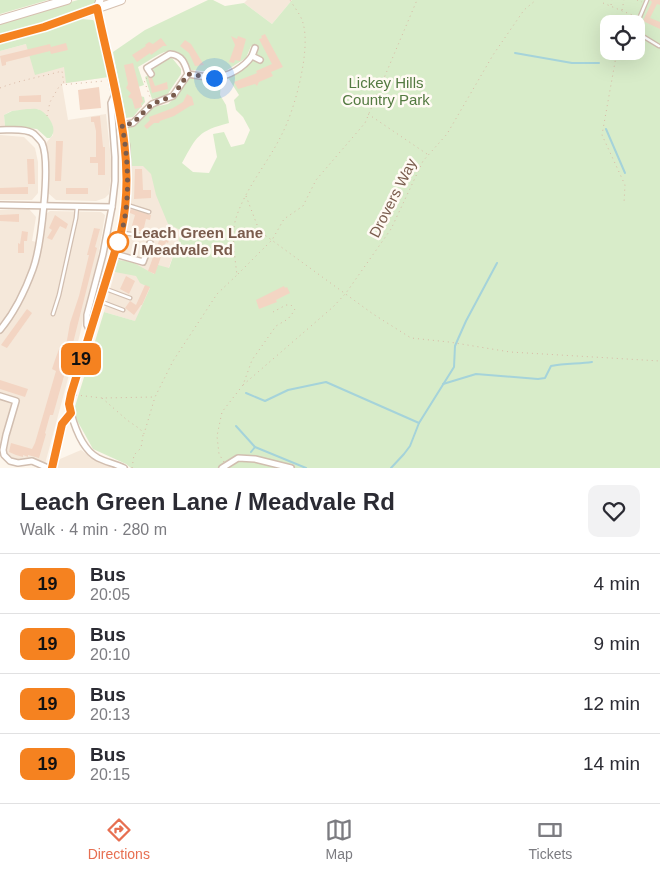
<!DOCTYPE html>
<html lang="en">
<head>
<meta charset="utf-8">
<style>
  body { margin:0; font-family:Arial,sans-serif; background:#f2f2f3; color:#2b2b33; height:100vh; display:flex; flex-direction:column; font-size:19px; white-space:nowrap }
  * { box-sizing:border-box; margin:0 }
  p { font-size:16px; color:#7c7c81 }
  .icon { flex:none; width:28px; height:28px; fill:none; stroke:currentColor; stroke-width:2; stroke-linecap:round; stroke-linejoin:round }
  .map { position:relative; height:468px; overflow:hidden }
  .side { display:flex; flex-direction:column; background:#fff; flex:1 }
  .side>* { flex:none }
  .badge { padding:0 10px; border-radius:8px; font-size:18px; line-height:32px }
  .controls { position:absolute; left:600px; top:15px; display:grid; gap:10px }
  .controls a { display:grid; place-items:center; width:45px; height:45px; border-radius:10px; background:#fff; box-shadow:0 5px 20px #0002; font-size:25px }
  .you { position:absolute; width:25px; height:25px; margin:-12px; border:4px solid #fff; border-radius:50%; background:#1a73e8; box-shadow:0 0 0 8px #1a73e833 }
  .map>.badge { position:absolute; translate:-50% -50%; box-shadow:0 0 0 2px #fff }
  .round { display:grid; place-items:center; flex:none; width:52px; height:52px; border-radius:10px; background:#f2f2f3 }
  .summary { display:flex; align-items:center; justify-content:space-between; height:85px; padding:0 20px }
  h1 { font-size:24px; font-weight:700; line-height:38px }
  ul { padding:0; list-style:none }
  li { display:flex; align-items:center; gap:15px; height:60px; padding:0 20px; border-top:1px solid #e1e1e2 }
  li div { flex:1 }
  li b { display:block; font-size:19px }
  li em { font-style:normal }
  li .badge { min-width:55px; font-weight:700; text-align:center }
  .dock { display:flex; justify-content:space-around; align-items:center; height:70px; border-top:1px solid #e1e1e2; background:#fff; font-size:14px; color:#7c7c81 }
  .dock a { display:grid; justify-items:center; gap:2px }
  .dock .current { color:#e76f51 }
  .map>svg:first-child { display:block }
</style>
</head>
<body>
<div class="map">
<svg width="660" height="468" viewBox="0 0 660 468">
  <rect width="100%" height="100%" fill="#fdf6ec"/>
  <g fill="#f5e8da">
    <polygon points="247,0 292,0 272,24 244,3"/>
    <polygon points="71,32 101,78 62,84 68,120 106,114 112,168 109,194 105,198 96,201 56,200 48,193 46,143 53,135 52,124 47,116 38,109 11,111 4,115 5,126 0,126 0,51"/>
    <polygon points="0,135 24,137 35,148 38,162 38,193 32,200 0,200"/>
    <polygon points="154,165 168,224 182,231 148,325 104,312 118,260 129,212 132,166"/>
    <polygon points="29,209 36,217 32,241 41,243 46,214 50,211 101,212 105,215 98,257 79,338 45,464 35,460 15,460 8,456 6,453 10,436 6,434 0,451 0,210"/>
    <polygon points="81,450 91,457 115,468 57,468 58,462 60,459"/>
  </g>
  <g fill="#d8ecc9" fill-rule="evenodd">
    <polygon points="0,0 48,0 0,14"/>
    <polygon points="78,0 97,0 95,6 0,36 0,22"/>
    <path d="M208 0H213L225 6 244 3 272 24 292 0H660V468H131L126 464 93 449 73 413 104 312 135 321 150 288 140 283 136 276 115 272 118 260 132 262 154 274 158 265 169 268 182 231 168 224 156 195 151 174 143 166H132L128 128 135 126 154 107 168 104 176 97 189 76 216 79V82L221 83 220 95 226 105 229 123C198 131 197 136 182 163L193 172 209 173 217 157 213 134 224 132 231 147 244 144 250 130 243 117 236 110 234 100 239 95 227 76 249 61H256L253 47 251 46 246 58 224 72 218 68 217 72 190 70C177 36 160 55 138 67L144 85 138 87 140 96 144 97 145 102 133 117 126 118 113 52 145 30ZM609 24H636V51H609Z"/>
    <polygon points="81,19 93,20 96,23 109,77 66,83 64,67 35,75 26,44 0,51 0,42 34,34"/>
    <polygon points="172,58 181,69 181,74 167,95 152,99 145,77 153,73 152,69 166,59"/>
    <path d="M27 109C31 109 36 108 40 110 49 115 59 130 50 138H47L37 129 5 126 4 115 12 111Z"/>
  </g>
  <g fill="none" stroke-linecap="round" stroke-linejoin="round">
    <g stroke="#a5d3da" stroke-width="2">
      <polyline points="515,53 572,63 599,63"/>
      <polyline points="606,129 625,173"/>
      <path d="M443 384 476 374 538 379 545 378 551 366C565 363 579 364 592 362"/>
      <polyline points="246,393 265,401 288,390 326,382 419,423"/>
      <polyline points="236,426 255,447 306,468"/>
      <polyline points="251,452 255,447"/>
      <polyline points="391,468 404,454 410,446 419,423 454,367 455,346 458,339 466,321 497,263"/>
    </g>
  </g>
  <g fill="#f3d5c3">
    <polygon points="650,0 660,0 660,5 657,4 650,18 660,22 660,29 643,21 652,2"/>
    <polygon points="265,34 283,67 271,72 273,76 259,82 257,86 255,84 238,89 234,82 257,73 256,71 272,64 259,39 262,38 261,36"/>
    <polygon points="231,36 237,39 238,36 246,39 240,61 235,60 234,63 229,62 235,45"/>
    <polygon points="161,38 167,46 163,46 151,55 150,53 137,62 132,55 146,46 145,45 149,42 153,44"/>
    <polygon points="185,40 191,44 204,65 195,66 189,53 180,46"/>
    <polygon points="66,43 68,50 51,54 50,51 6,62 6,65 2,66 0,56 50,44 51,47"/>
    <polygon points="133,63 143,102 141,103 142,107 135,109 132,99 128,97 131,93 126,88 128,84 124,65"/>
    <polygon points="148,77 152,78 155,86 167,82 168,89 152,93"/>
    <polygon points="99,87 101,108 80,110 78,90"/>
    <polygon points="187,94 192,97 194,105 190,106 174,116 160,121 159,123 154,123 147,129 144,126 150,120 149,117 173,108 183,102"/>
    <polygon points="41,95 41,102 19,102 19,96"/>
    <polygon points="100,116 103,147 105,147 105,175 98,175 98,163 90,163 90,157 96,157 96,131 94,122 91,122 91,117"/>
    <polygon points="56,141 63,141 61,181 55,181"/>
    <polygon points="27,159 34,159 35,184 28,184"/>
    <polygon points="135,169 142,169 143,190 151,190 151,198 134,199"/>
    <polygon points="28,187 28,194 0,194 0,188"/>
    <rect x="66" y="188" width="22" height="6"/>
    <polygon points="130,209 151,215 150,220 146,219 143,232 131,229 135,215 130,213"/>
    <polygon points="19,214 19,222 0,221 0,215"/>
    <polygon points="55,215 68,224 66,229 60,226 52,240 47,238 52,230 49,228"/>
    <polygon points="94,228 100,229 95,247 97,248 71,351 62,375 64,376 53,415 50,415 45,433 46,434 39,458 28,455 28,457 23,455 23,457 16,455 9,452 11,443 32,449 35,443 56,371 52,369 55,360 59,349 64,350 67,340 70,323 79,296 89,255 87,255"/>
    <polygon points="157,228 171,233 168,243 166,242 155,274 148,271 159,241 164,241 165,238 163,235 154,233"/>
    <polygon points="22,231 28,232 27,241 24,241 24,253 18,253 18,243 20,244"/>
    <polygon points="126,276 135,281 129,294 120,289"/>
    <polygon points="145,285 150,287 142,305 141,305 134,315 125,308 130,301 136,305"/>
    <polygon points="284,286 285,288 287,287 290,293 276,300 277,302 259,309 256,300"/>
    <polygon points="27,309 32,313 7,348 1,345"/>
    <polygon points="0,380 28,389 25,397 0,389"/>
  </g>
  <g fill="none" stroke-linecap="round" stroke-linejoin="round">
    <defs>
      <g id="service">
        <polyline points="635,24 639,19 647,0"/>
        <polyline points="636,32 659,46"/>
        <polyline points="127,205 149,212"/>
        <polyline points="123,233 162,238"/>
        <polyline points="106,289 130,298"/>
        <polyline points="102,302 123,310"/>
        <polyline points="53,314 59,295 76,218 77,207"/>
      </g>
      <g id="minor">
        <polyline points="255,48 252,56 260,60"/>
        <path d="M188 74C196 75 206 78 215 77 229 77 244 67 252 56"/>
        <path d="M122 125 133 123 152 104 173 96 188 74C185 63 182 55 170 54L147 68 151 74"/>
        <path d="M0 130C10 130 26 128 34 134 36 136 40 140 42 143 51 163 41 247 33 269 25 291 15 312 0 330"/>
        <polyline points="0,205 112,207"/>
        <polyline points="115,254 143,262 150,243"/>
        <polyline points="90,331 87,325 87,315 103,254 112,207 115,181 115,157 111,103 115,94"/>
        <polyline points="0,396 16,401 6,435 3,450 4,455 10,461 18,463 32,461 48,468"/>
        <path d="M71 413C75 428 83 450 98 458 106 462 116 464 124 468"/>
        <polyline points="222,468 238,458 255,459 291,468"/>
      </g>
      <polyline id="tertiary" points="52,468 62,424 71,413 69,405 71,394 115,254 125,213 127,165 126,145 97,8 100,0"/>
      <g id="secondary">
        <polyline points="0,20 67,0"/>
        <polyline points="0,39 44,27 121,0"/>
      </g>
    </defs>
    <use href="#service" stroke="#d1beb0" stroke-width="5"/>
    <use href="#minor" stroke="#d1beb0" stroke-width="8"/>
    <use href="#tertiary" stroke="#d1beb0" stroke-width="9"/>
    <use href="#secondary" stroke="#d6c0b0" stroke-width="10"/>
    <g stroke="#d9b8a5" stroke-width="1" stroke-dasharray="1 4" stroke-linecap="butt">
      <polyline points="637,0 642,2"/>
      <polyline points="603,3 637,17"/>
      <polyline points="611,5 612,0"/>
      <polyline points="622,10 624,0"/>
      <polyline points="617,51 602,135 625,185 624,203"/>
      <polyline points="147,78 144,80 151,100"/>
      <path d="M0 88C20 80 41 77 62 71L64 85"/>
      <polyline points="368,114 427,154"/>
      <polyline points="47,116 50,102 60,85 104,81"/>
      <polyline points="246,196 259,230 262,233 373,314 411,338 449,342 510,352 660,361"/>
      <polyline points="238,274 272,240 284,219 303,206 316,180 365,123 417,0"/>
      <polyline points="243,385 333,307 346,293 391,229 423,161 447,134 493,55 524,10 536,0"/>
      <polyline points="76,395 102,398 155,397"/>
      <path d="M102 398 127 420 140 429 144 434 155 397 173 361 217 294 237 275C235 258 231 234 236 218 246 187 268 163 282 134 295 109 311 50 303 23 301 15 294 7 290 0"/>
      <polyline points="224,462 219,454 217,436 222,412 243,385 252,360 276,326 288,319 295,310 291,305 286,305 273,312"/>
      <polyline points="132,468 134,455 141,448 143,435"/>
    </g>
    <use href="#service" stroke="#fff" stroke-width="2.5"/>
    <use href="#minor" stroke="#fff" stroke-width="5"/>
    <use href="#tertiary" stroke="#fff" stroke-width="7"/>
    <use href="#secondary" stroke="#fff" stroke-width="8"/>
  </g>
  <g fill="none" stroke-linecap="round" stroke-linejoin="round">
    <defs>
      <path id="line" d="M0 39 44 27 97 8C112 82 138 157 121 232L71 394 69 404 71 413 62 424 52 468"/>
    </defs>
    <use href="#line" stroke="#fff" stroke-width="11"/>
    <use href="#line" stroke="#f58220" stroke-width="8"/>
    <path stroke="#7a5c4d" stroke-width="5" stroke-dasharray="0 9" d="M118 242C131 211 129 161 122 125L133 123 152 104 173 96 188 74 214 78"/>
  </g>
  <circle fill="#fff" stroke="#f58220" stroke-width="2.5" cx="118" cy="242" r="10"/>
  <g text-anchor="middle" stroke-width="5" stroke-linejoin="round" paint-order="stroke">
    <g font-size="15" fill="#537a41" stroke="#fffaf3">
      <text x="386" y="88">Lickey Hills<tspan x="386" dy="17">Country Park</tspan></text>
    </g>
    <g font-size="15" fill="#7a5c4d" stroke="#fffaf3">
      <text transform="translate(393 198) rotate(-63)" y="5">Drovers Way</text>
    </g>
    <g font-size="15" font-weight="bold" fill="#7a5c4d" stroke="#fffaf3" text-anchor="start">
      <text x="133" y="238">Leach Green Lane<tspan x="133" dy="17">/ Meadvale Rd</tspan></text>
    </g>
  </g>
</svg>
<div class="controls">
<a><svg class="icon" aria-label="locate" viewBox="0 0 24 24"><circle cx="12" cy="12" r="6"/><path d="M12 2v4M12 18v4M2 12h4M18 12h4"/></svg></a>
</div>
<div class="you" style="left:214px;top:78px"></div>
<b class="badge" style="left:81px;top:359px;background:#f58220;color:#111">19</b>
</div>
<section class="side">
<div class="summary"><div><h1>Leach Green Lane / Meadvale Rd</h1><p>Walk · 4 min · 280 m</p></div><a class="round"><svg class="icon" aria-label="heart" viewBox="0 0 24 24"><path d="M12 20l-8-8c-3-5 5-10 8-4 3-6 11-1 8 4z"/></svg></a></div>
<ul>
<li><span class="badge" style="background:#f58220;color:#111">19</span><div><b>Bus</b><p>20:05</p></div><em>4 min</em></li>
<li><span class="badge" style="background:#f58220;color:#111">19</span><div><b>Bus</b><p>20:10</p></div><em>9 min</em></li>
<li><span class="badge" style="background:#f58220;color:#111">19</span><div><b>Bus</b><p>20:13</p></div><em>12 min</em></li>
<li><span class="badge" style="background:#f58220;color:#111">19</span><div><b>Bus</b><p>20:15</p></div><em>14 min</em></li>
</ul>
</section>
<nav class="dock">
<a class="current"><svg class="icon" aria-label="directions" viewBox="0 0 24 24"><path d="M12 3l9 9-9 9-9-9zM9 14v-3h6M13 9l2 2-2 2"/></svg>Directions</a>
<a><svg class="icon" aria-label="map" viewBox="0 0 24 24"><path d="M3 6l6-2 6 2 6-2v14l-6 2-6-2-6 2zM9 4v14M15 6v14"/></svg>Map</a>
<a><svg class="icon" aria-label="tickets" viewBox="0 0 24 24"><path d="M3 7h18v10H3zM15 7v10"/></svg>Tickets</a>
</nav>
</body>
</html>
